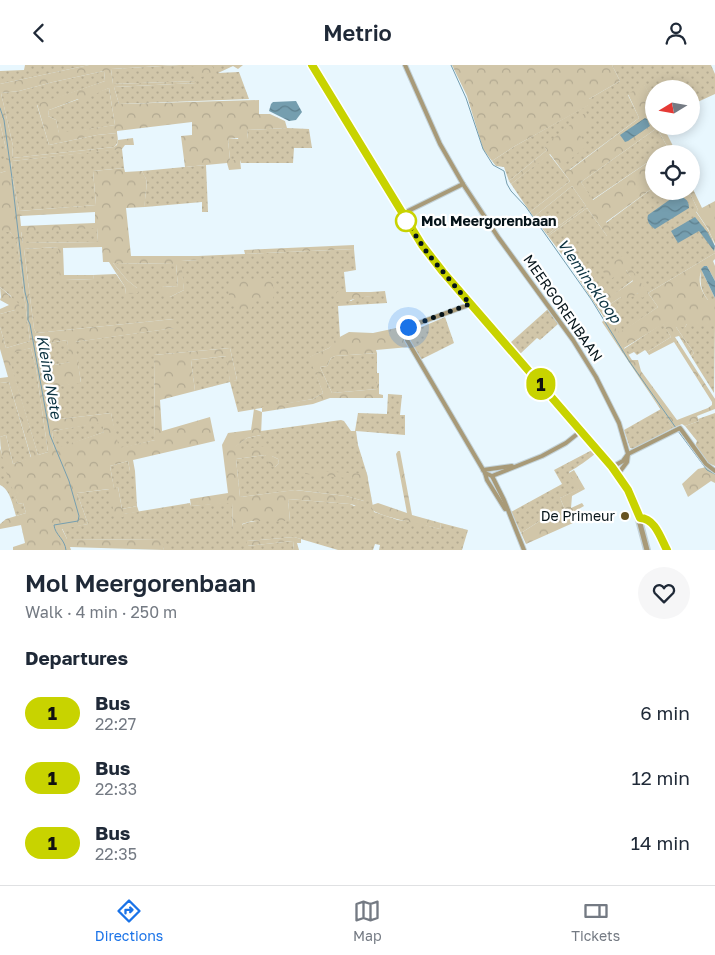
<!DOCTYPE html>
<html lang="en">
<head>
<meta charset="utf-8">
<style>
  body { margin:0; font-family:"Golos Text",sans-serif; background:#f6f6f7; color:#1f2937; height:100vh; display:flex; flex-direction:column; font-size:19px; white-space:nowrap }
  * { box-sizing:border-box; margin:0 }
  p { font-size:16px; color:#747a83 }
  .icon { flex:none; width:28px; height:28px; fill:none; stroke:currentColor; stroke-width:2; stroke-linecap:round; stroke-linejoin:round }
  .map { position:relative; height:485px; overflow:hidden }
  .drawer { display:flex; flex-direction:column; background:#fff; flex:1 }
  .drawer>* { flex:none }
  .badge { padding:0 10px; border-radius:16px; font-size:18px; line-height:32px }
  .needle { width:32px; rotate:259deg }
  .controls { position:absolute; left:645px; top:15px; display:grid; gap:10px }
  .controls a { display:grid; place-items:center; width:55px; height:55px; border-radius:50%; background:#fff; box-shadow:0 2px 12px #0003; font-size:25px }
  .you { position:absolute; width:25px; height:25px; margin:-12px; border:4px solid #fff; border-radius:50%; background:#1a73e8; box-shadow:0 0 0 8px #1a73e833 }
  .map>.badge { position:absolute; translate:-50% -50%; box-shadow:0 0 0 2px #fff }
  h2 { padding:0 25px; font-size:19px; line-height:45px }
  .round { display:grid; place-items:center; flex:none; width:52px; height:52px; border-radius:26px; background:#f6f6f7 }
  .headline { display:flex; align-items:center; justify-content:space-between; height:85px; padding:0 25px }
  h1 { font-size:24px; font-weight:600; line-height:38px }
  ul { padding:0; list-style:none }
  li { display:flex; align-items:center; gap:15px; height:65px; padding:0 25px }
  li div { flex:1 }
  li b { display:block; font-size:19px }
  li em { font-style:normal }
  li .badge { min-width:55px; font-weight:700; text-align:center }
  header { display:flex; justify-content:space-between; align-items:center; height:65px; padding:0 25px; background:#fff; font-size:22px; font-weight:600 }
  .tab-bar { display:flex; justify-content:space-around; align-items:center; height:70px; border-top:1px solid #e0e1e3; background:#fff; font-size:14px; color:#747a83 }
  .tab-bar a { display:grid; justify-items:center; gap:2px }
  .tab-bar .active { color:#1a73e8 }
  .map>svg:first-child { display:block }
</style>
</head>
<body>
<header><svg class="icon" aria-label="back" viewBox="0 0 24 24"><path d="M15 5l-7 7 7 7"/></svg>Metrio<svg class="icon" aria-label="person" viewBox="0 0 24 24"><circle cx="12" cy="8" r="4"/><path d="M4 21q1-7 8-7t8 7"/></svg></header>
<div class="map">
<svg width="715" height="485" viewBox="0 0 715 485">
  <defs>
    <pattern id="grass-dots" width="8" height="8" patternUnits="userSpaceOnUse" patternTransform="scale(1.25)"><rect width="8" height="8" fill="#d1c6a9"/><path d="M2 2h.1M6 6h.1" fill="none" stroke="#b2a991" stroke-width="1.8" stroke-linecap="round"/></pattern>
    <pattern id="forest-crowns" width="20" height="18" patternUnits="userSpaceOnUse" patternTransform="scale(1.25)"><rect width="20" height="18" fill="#d1c6a9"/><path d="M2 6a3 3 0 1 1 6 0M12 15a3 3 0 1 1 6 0" fill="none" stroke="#b2a991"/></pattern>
    <pattern id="water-waves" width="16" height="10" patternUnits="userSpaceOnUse" patternTransform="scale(1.25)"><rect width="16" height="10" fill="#759eaf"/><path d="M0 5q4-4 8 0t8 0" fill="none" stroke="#5e808e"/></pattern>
  </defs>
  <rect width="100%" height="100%" fill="#e8f7fe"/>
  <g fill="url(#grass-dots)">
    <polygon points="25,0 89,0 0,19 0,6 24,5"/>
    <polygon points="179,0 243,0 238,4 233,1 218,8 239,7 249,34 119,39 114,22 196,18 196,16 113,19 111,4"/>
    <polygon points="612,0 711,0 715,9 715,29 691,40 691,24 654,24 654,37 644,20 628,30 639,53 569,105 544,81 547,85 509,116 504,102 496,101 492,96 515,81 588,40 589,34 620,16"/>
    <path d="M104 6 105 16 37 40 49 80 97 70 117 68C118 74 119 78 114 82L12 93 13 81 1 28 19 26 53 17Z"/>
    <polygon points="109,23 115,60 59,69 56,55 48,51 49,45"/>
    <polygon points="0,58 6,84 6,106 0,108"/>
    <polygon points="287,63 309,64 312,83 294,83 293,98 241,98 240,95 230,95 228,74 248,74 247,65"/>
    <polygon points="657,63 668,83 660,89 654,89 654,93 592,135 581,117"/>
    <polygon points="118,84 122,84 124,103 93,106 96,140 19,146 11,105 12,96"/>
    <polygon points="549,89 570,116 530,147 511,119"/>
    <path d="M206 100 208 147H202V137L145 142C144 133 148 121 146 114 145 112 143 109 142 106Z"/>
    <polygon points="572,121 586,141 548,169 535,151"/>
    <path d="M654 122V126H689L698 145 696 147C705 160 715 172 715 188L648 228 658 242 619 269 603 244 621 232 639 228 629 202 632 200 626 205 633 215 611 232 595 233 586 219 583 221 569 199 548 171 587 143 607 171 606 158Z"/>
    <polygon points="97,162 98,177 23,178 21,166"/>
    <polygon points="0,167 10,167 17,175 30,276 6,283 0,262 0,249 15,245 11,231 0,222"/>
    <polygon points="59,182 64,215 94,214 93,210 116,209 125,222 126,229 137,223 127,215 113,198 176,199 178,222 162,221 170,232 184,225 180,196 198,195 198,191 354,184 356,205 344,207 346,227 337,227 351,236 358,232 371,231 371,227 385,226 387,238 338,241 340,272 329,283 310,292 323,328 313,334 238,347 230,317 195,326 191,295 227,291 230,316 237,315 230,283 154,290 155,375 118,384 111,348 52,355 47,323 81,317 74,277 174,263 174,254 36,268 34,264 24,184"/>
    <path d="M701 204 715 233V235H708C700 225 700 217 701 204Z"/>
    <polygon points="548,244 558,259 540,275 537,273 520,289 510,278"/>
    <polygon points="445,252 454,278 420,295 408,272 410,267"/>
    <polygon points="663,258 671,272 647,287 645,285 637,290 634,287 628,290 624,284"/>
    <polygon points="687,259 715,259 714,328 691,291 694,288 676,262 685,262"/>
    <polygon points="67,275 71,297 43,302 38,280"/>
    <polygon points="31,283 36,303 48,387 38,390 7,288"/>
    <polygon points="377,288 377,324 332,328 320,302 327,301 331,293 335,291"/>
    <polygon points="9,317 31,393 13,399 6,370 0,372 0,318"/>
    <path d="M388 329 402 330 400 350H405V370L356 366 358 380 367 409 374 447 398 455 414 457 440 464 441 458 468 465 462 485H379L380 480 375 479 373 485H338L294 472 247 476 248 481 293 476 294 485H164L161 475 67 474 62 463 88 459 77 428 110 424 123 449 190 438 191 441 232 437 233 465C249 452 270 456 290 456L288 434 350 439 354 441 364 436 346 431 296 425 240 432 236 394 265 390 275 402 279 398 278 394 272 391 235 385 234 382 247 373 261 370V366L341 355 344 356 351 366H355L358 348 387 349Z"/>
    <polygon points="661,344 673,363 634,384 630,383 624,365"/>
    <polygon points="715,348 715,401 708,398 695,381 697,376 685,361 699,356 698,354"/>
    <polygon points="103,357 104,367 54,385 52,366"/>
    <path d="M0 383 18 439 23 438 26 448 16 451C13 441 10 424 0 420Z"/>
    <path d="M592 385 595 389C586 396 579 401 569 407L580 424 560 433 566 447 559 451 557 445 521 468 511 447 562 419 554 405Z"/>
    <polygon points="128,396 130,406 135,406 137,441 122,444 118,422 114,424 110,401"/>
  </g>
  <g fill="url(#forest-crowns)" fill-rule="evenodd">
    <path d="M89 0H179L111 4 113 19 196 16V18L114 22 119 39 259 35V49H270L285 56 287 63 247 65 248 74 243 77 239 76 238 73 228 74 230 95H240L241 104 229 105 227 98 185 102 181 71 192 70V57L117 66V68L97 70 49 80 37 39 105 16 104 6 53 17 19 26 1 28 13 81 12 93 114 82 117 80 118 75 133 73 134 80H125L122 84 114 85 12 96 11 105 19 146 96 140 93 106 124 103 125 107 142 106C143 109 145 111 146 114 148 121 144 133 145 142L126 143 131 191H198V195L181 196 184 225 170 232 162 230 161 221 178 222 176 199 113 198 127 215 137 223 138 228 126 229 125 222 109 197H103L102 182 63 183 64 210H93L94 214 65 215 60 216 58 182 24 184 34 264 36 268 174 254 175 263 75 277 81 318 47 323 52 355 111 348 119 383 155 375 154 290 230 283 237 315 230 317 226 291 191 295 195 326 160 335 162 366 210 352 215 376 133 395 135 406H130L128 396 110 401 114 423 118 422 122 444 137 441 139 447 124 449 123 452 115 453 109 424 77 428 88 459 62 464 67 474 162 475 164 485 70 482 71 485H13V482L25 478 21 460 0 464V459L6 454 26 448 23 438 18 439C10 417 0 395 0 372L6 370 13 399 31 392 9 317 0 318V313L8 312 0 284V262L6 283 30 276 17 176 10 167H0V108L6 106V84L0 58V19ZM109 23 115 60 59 68 56 55 48 51 49 45 78 34 86 37 91 31ZM95 147V158L21 161 20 151ZM97 163 98 177 23 178 21 167ZM67 275 70 297 43 302 39 280ZM31 283 36 303 48 387 38 390 8 289ZM102 358 104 367 54 384 52 366Z"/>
    <polygon points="209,0 213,2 214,8 206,9 202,12 192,11 189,8 188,4 190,2"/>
    <polygon points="452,0 612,0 620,16 589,34 589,40 515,81 492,96 483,84 467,31"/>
    <path d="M644 19 654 37V61H663L677 89H660L668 83 657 63 581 117 593 135 654 93V122L606 157 613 166 607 171 587 143 548 171 530 147 570 116 550 89 511 119 509 116 547 85 544 81 586 47 590 54 588 62 579 69 587 81 564 99 570 105 639 53 628 29ZM572 121 586 141 548 169 535 151Z"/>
    <polygon points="691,120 702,143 715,136 715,179 708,164 696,146 698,145 689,126 691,126"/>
    <polygon points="354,180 354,184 245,189 244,185"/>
    <path d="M715 188V194L713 196 715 201V216L707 201H704C696 213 700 225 708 235H715V259H687L685 262H676L694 288 691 291 679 271 675 272 715 334V344L697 351 699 356 685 361 682 359 673 363 602 257 605 254 583 221 586 219 595 233 607 224 611 231 633 216 626 205 609 215 602 205 624 190 632 200 630 202 648 228ZM638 228 642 233 648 228 658 242 619 268 603 244 621 232 624 237ZM663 259 671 272 647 287 649 290 674 277 712 337V340L708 343 677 355 641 306 638 295H632L624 283Z"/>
    <path d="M274 213 273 234 256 236 251 244 238 245C229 236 227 228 229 216Z"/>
    <polygon points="0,222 18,238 20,242 15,245 0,249 0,244 9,240 0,235 1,232"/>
    <path d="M337 227H371L372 231C360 232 350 236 337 237Z"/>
    <polygon points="401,262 401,268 409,282 376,285 377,288 335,291 331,293 327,301 320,302 332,328 377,324 377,308 379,308 379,329 383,330 383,333 330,333 313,339 262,347 261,370 247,373 235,382 235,385 269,381 272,391 278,394 279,398 275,402 270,401 265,390 236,394 240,432 295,425 346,431 364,436 362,442 350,439 288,434 290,456 252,456 242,459 242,465 233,466 232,438 191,441 190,434 228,428 222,380 228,368 251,365 254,344 262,347 262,342 313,334 323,328 309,292 329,283 336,274 349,267 373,268"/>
    <path d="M398 386H400L412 450 441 458 440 464C425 460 379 452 371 444L372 440 378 438 407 448 396 389Z"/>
    <polygon points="706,402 715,406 715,418 711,416 688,432 682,419 698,404"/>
    <polygon points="306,404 316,406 367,409 368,415 305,409"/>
    <polygon points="574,405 585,424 572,431 571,443 582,438 584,441 570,449 573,458 526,479 521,468 557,445 559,451 566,447 560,433 579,424 569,408"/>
    <polygon points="294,472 301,474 301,478 297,478 299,485 294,485 293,476 247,481 247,476"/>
  </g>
  <g fill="url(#water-waves)">
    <polygon points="296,36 302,47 296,55 289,56 269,46 271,39 273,37"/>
    <polygon points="645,53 647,54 650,61 628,76 625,77 620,70"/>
    <path d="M675 131C683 131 689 134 689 143L655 164C650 161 646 156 648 150Z"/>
    <polygon points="695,152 708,168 715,181 714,186 699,166 678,178 671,166"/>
    <polygon points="704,201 707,201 715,216 715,233 701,204"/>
  </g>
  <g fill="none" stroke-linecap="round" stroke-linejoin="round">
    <g stroke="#759eaf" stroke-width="1">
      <polyline points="451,0 466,33 483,84 493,100 504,106 507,119 511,126 526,142 591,234 629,296 676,363"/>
      <polyline points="0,43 4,55 12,113"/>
      <path d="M12 114 25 227 28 239V255L30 259 50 370 69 416 79 451 78 456 54 460C55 470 65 474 66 485"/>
      <polyline points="678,366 707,405 715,409"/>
    </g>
    <defs>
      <g id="minor">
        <polyline points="405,0 440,79 463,119 498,172 573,275 596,312 619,358 628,389 627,397 618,409"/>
        <polyline points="402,149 463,119"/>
        <polyline points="471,239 408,262 406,268 407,275 485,408 492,411 542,391 566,378 581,366"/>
        <polyline points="612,402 623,396 628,389 680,363 706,399 715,406"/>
        <polyline points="483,405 512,401"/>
        <polyline points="485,408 487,415 505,444"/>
        <polyline points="492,411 504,435 524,485"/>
        <path d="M640 453C655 453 661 474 667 485"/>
      </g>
      <polyline id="tertiary" points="312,0 402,149 428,189 618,409 635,440 647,485"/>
    </defs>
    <use href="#minor" stroke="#c4d3d9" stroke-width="6"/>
    <use href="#tertiary" stroke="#c4d3d9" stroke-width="8"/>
    <use href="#minor" stroke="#a89a78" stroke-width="4"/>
    <use href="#tertiary" stroke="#a89a78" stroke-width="5"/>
  </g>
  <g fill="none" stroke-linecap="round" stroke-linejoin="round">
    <defs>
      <path id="line" d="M312 0 422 180 443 207 612 402 628 425 640 453C655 453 661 474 667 485"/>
    </defs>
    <use href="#line" stroke="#fff" stroke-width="11"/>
    <use href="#line" stroke="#c8d300" stroke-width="8"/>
    <polyline stroke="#051319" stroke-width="5" stroke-dasharray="0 9" points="406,156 428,189 470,239 408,262"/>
  </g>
  <circle fill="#fff" stroke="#c8d300" stroke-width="2.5" cx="406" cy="156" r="10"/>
  <circle fill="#665321" stroke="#fff" stroke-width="2" cx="625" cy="451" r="5"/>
  <g text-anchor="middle" stroke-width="4.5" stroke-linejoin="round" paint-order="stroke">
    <g font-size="14" font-weight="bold" fill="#051319" stroke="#fff" text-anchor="start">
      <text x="421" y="161">Mol Meergorenbaan</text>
    </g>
    <g font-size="14" fill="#051319" stroke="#fff">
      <text transform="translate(563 243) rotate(55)" y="5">MEERGORENBAAN</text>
    </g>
    <g font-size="14" fill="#051319" stroke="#fff" text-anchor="end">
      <text x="615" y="456">De Primeur</text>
    </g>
    <g font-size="15" font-style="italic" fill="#0b3240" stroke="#fff">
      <text transform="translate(589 216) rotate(55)" y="5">Vleminckloop</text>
      <text transform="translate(49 312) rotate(80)" y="5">Kleine Nete</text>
    </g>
  </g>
</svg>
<div class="controls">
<a><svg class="needle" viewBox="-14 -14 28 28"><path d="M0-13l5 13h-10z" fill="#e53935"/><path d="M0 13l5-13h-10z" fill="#747a83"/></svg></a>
<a><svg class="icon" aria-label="locate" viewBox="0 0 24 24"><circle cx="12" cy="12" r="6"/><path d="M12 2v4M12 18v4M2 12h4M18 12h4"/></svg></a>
</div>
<div class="you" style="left:408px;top:262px"></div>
<b class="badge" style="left:541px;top:319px;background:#c8d300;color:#111">1</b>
</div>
<section class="drawer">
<div class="headline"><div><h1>Mol Meergorenbaan</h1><p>Walk · 4 min · 250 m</p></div><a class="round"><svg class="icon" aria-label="heart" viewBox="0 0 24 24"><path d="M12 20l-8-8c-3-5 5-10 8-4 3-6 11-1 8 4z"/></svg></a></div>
<h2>Departures</h2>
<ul>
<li><span class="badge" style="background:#c8d300;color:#111">1</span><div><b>Bus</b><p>22:27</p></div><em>6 min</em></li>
<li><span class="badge" style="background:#c8d300;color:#111">1</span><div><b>Bus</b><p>22:33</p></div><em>12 min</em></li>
<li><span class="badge" style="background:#c8d300;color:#111">1</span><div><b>Bus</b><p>22:35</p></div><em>14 min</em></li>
</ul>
</section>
<nav class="tab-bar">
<a class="active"><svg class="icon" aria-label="directions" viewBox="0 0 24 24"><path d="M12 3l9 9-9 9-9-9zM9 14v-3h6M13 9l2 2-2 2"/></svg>Directions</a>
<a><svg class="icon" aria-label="map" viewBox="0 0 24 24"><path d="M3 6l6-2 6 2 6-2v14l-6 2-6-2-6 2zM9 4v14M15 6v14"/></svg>Map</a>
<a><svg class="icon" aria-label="tickets" viewBox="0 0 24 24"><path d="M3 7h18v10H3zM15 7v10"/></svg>Tickets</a>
</nav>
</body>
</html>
